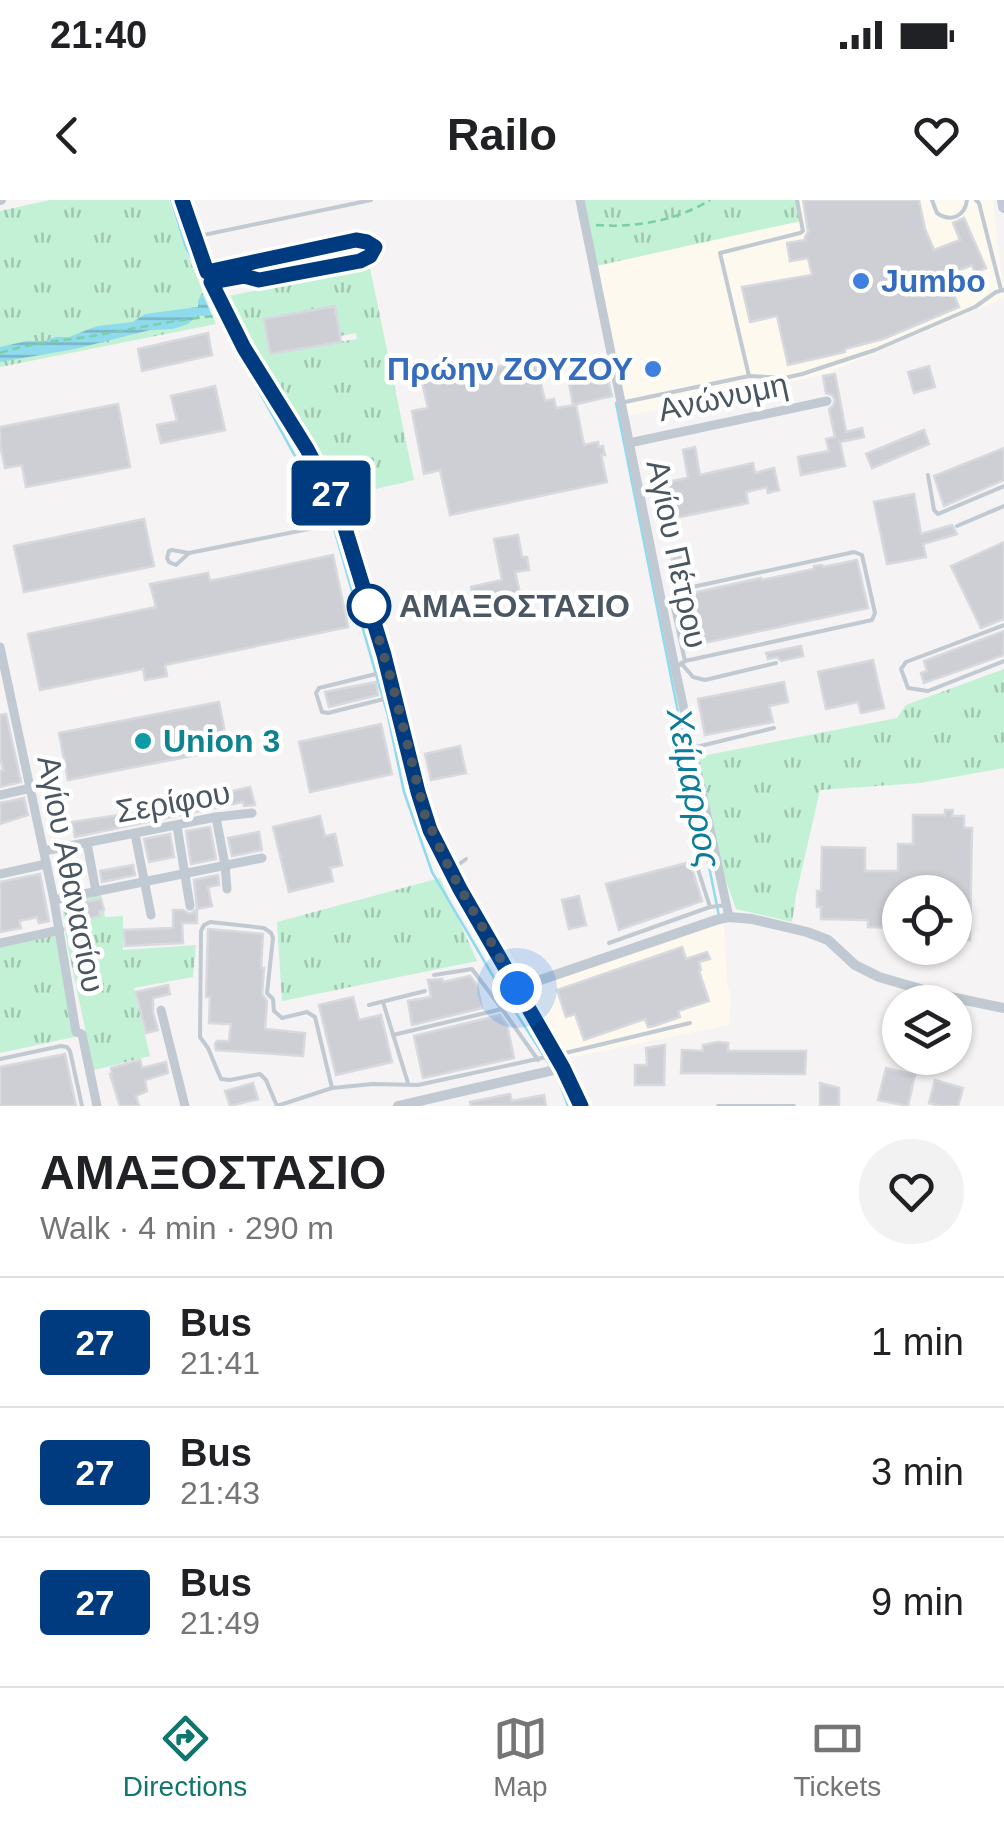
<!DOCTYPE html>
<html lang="en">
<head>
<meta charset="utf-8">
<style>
  body { margin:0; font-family:Arial,sans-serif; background:#f2f2f2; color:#202124; height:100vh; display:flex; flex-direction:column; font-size:38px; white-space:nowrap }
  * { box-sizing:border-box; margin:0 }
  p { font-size:32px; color:#757577 }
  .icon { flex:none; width:55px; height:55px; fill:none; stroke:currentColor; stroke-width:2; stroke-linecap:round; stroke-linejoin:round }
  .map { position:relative; height:906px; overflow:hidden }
  .side { display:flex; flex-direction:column; background:#fff; flex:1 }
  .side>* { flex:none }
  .badge { padding:0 20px; border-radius:8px; font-size:35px; line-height:65px }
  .tools { position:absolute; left:882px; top:675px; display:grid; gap:20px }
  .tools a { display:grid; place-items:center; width:90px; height:90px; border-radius:50%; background:#fff; box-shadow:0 2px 8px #0004; font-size:50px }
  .you { position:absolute; width:50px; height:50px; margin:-25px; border:8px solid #fff; border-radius:50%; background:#1a73e8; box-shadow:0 0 0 15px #1a73e833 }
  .map>.badge { position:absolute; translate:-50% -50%; box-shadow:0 0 0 5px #fff }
  .round { display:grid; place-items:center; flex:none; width:105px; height:105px; border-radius:52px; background:#f2f2f2 }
  .headline { display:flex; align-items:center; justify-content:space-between; height:170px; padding:0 40px }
  h1 { font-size:48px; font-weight:800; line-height:75px }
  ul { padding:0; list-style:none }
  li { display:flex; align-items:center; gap:30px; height:130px; padding:0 40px; border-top:2px solid #e0e0e0 }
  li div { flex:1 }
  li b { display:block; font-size:38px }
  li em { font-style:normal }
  li .badge { min-width:110px; font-weight:700; text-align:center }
  .status { display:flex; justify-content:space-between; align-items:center; height:70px; padding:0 50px; background:#fff; direction:ltr }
  .status svg { height:28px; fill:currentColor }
  header { display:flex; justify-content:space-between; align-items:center; height:130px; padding:0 40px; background:#fff; font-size:45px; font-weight:800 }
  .tab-bar { display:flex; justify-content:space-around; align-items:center; height:140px; border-top:2px solid #e0e0e0; background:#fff; font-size:28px; color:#757577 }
  .tab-bar a { display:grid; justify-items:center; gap:5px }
  .tab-bar .selected { color:#0f766e }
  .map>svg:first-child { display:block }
</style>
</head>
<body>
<div class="status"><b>21:40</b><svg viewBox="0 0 49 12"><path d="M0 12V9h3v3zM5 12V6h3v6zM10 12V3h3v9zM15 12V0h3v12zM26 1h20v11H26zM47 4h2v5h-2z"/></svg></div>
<header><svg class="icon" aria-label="back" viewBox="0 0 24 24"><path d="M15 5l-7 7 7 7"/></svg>Railo<svg class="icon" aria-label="heart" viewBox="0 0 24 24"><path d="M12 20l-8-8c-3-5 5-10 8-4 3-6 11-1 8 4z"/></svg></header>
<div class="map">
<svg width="1004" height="906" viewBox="0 0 1004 906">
  <defs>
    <pattern id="grass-tufts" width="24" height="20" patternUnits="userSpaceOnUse" patternTransform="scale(2.5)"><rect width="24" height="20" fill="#c3f1d5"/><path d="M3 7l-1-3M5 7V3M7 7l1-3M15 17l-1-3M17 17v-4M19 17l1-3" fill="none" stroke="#a0c6b0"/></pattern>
    <pattern id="water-rules" width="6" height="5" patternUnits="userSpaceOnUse" patternTransform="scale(2.5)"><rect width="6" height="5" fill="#90daee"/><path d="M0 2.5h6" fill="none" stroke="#78b4c4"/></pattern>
  </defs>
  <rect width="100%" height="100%" fill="#f5f3f3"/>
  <g fill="#fdf9ef">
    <polygon points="797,0 993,0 1004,98 823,175 627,216 596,66 800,21"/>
    <polygon points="724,723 727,782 731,798 729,825 565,859 551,824 528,786"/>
  </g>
  <g fill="url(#grass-tufts)" fill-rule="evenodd">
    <polygon points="50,0 169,0 185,48 216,124 0,167 0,11"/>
    <polygon points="583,0 797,0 801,21 596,66"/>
    <path d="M370 68 414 280 342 297 223 97ZM335 107 340 136 356 133 357 139 271 153Z"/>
    <polygon points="1004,469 1004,568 920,583 820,590 796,695 792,722 736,709 724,675 697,557 897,518 906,505"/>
    <polygon points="440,678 477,761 282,801 277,722"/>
    <polygon points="101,694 105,717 123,716 123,750 196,745 193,777 134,788 150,856 94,870 67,744 62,704"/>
    <polygon points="57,735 79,836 0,853 0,747"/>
  </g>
  <polygon fill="url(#water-rules)" points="202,93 213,118 198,115 188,124 173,129 150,130 75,149 0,162 0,147 27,141 44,141 56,137 69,137 97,126 133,122 145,114 198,107 198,101"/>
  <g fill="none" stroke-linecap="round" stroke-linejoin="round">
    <g stroke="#90daee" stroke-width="2.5">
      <polyline points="171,0 186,48 210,93 222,124 333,325 388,516 404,592 432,672 500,788 551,867"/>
      <polyline points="616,203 719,716"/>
      <polyline points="411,548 418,574"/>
      <polyline points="472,699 481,714"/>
      <polyline points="499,747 517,774"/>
      <polyline points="512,784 511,797 514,806"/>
      <polyline points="556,873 568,906"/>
    </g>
  </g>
  <g fill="#cdcfd5" stroke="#d7d9de" stroke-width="2.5">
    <polygon points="803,0 919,0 925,29 934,50 960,40 953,23 964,18 986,68 975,73 972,65 946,76 959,107 883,139 845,149 845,152 788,165 777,116 750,122 742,87 812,75 808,58 790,61 787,43 805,40 805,37 808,32"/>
    <polygon points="335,106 341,142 270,154 264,119"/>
    <polygon points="208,133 212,155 142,171 138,149"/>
    <polygon points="535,159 545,201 554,199 556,208 576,205 584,245 598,242 599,247 603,246 605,255 601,255 607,282 450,315 440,270 424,274 412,211 428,208 422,182"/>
    <polygon points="929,166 935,187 914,193 908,172"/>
    <polygon points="835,174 846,232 862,228 864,237 840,242 845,266 801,275 798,257 829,251 826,239 835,237 829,209 833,206 835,200 832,195 826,193 823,176"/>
    <polygon points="607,175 612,196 573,205 569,183"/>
    <polygon points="215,186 225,230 161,243 157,225 177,221 171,196"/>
    <polygon points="118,204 130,267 26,287 22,265 5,268 0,245 0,227"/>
    <polygon points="924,230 929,244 872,268 866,254"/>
    <polygon points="695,247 700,275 753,263 755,273 774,268 779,290 768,293 767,287 746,292 748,303 675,318 667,282 688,278 683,250"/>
    <polygon points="1004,248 1004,280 944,306 934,276"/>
    <polygon points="914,294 921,334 952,325 957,334 923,344 926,357 887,364 874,302"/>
    <polygon points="144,319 154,366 24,392 14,346"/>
    <polygon points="518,335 522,357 527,357 529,370 515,372 520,393 474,403 471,387 502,380 494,339"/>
    <polygon points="1004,342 1004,419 981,428 951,366"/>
    <polygon points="685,353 689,374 675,377 671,356"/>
    <polygon points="333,355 348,427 165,465 167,476 145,480 143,469 40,490 28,434 156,407 150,384 208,373 210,381"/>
    <polygon points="857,360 868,408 690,446 680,398 694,395 693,393 761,378 762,380 814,369 814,366 822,365 823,367"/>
    <polygon points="1004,431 1004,455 924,483 921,473 927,471 924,461"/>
    <polygon points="801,446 803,456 781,461 777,457 768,459 766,453"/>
    <polygon points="873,460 884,508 861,513 858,502 826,509 818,472"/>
    <polygon points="376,482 378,495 329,507 325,492"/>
    <polygon points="784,482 788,502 769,506 773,522 705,535 698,499"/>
    <polygon points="219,502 228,549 68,580 59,533"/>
    <polygon points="6,514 21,582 0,587 0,571 3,570 0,557 0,515"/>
    <polygon points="381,524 392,574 310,592 299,542"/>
    <polygon points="460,546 466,573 431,580 425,554"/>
    <polygon points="250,587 255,605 244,606 243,602 75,637 72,622 146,611"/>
    <polygon points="24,598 28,615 0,624 0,603"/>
    <polygon points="945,610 953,610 952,616 964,616 964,628 972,628 970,740 955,740 955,692 900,692 900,728 868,727 868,720 821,719 821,707 817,707 817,691 821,691 822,647 865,648 865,671 898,671 898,644 913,644 913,615 945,615"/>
    <polygon points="320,616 325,636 335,634 342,665 330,668 333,681 289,692 273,627"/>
    <polygon points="210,627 216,659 191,664 186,631"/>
    <polygon points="259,632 262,650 232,656 228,638"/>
    <polygon points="170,634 174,657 149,662 144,639"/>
    <polygon points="690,662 702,701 619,730 606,684"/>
    <polygon points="133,665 135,675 102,682 100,671"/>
    <polygon points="40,674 49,721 39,723 37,717 19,721 21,728 0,732 0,682"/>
    <polygon points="218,675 219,685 208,687 212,706 197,709 194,680"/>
    <polygon points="579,696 586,725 569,729 562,700"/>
    <polygon points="101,699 104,710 99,711 100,716 86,719 85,714 71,715 69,705"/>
    <polygon points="197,709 197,723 182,723 183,743 125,746 124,730 173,728 173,710 183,710 190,714"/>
    <polygon points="208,729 263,734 261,768 264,768 262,794 267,801 265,829 305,833 303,856 216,850 215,844 217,841 229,841 231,824 209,823 210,797 206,797"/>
    <polygon points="682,747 686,759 707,752 710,759 699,762 701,770 699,771 709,801 678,811 680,817 654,826 648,827 645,819 584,840 575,814 566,817 557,790"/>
    <polygon points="470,776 477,785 482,808 412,825 408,801 431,797 428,780 442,779 443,782"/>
    <polygon points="168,785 170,794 153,798 153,812 158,830 146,833 136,792"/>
    <polygon points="353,797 359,820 381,815 392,862 336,875 319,805"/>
    <polygon points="500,815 507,825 514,858 423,878 414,836"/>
    <polygon points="718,842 728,843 728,851 806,851 805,874 681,873 682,850 703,851 703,845"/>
    <polygon points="665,845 664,885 635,885 635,865 647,865 646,848"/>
    <polygon points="65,854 76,906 0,906 0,867"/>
    <polygon points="140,860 142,868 166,862 168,873 145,880 147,891 136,896 139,906 120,906 110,874 112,874 111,868"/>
    <polygon points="886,868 915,875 908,906 878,900"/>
    <polygon points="935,880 963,888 958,906 940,906 929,903"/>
    <polygon points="253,883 258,899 230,906 225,891"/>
    <polygon points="820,883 839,888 839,906 820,906"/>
    <polygon points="510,894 512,901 544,895 546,906 471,906 470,902"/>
  </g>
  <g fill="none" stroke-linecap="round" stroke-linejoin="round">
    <g stroke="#7ad0a6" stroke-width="2.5" stroke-dasharray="8 5" stroke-linecap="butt">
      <path d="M596 25C635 28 676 21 710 0"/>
      <path d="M0 153C29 143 61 141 92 136 133 129 173 120 215 116"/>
    </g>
    <g stroke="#c1cad2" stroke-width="4">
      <path d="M932 0 937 13C951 23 965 16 967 0"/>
      <polyline points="976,0 979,3 1001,90"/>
      <polyline points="199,36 371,0"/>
      <polyline points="209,72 356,40 367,41 375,47 370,56 360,61 259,80 244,76 216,81"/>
      <polyline points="749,176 720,53 800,33 803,31 797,0"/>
      <polyline points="625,202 749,176 785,178 802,174 875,150 975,107 996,92 1004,90"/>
      <polyline points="928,275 934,310 938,314 1004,286"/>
      <polyline points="957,326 1004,306"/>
      <polyline points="189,353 176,365 169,362 167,358 169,351 172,350 189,353 339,323"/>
      <polyline points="1004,425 906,462 901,469 908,488 928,491 1004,461"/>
      <polyline points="681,463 693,477 705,480 776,463"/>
      <polyline points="675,468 685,461 872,420 875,413 862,355 854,352 674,391 671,399 685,461"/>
      <polyline points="384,472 319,488 316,493 322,512 328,513 392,497"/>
      <polyline points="692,548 774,528"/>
      <polyline points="695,660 710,707 726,705"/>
      <polyline points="454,668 466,659"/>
      <polyline points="609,743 710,707"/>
      <polyline points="434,775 472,769 502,809"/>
      <polyline points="383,802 408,883"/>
      <polyline points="369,805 425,791"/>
      <polyline points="393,835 502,809 538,860"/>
      <polyline points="561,854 690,823"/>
      <polyline points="0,859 61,846 67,847 70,851 82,906"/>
      <polyline points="277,906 266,880 260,874 230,880 221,879 208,848 200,837 201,731 204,725 210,722 264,728 271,733 273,738 267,793 273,799 274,811 282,818 307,812 315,817 332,888"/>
      <polyline points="277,906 332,888 373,884 418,885 551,856"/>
      <polyline points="718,906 794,906"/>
    </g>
    <g stroke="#c1cad2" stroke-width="9">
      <polyline points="580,0 675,468 729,717"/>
      <polyline points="629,243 827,201"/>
      <polyline points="0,447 54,700 76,832 82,834 97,906"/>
      <polyline points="0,595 31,588"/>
      <polyline points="216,617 225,665 227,689"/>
      <polyline points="177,626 190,706"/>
      <polyline points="135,634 151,715"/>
      <polyline points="87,643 96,692"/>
      <polyline points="44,651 216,617 252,613"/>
      <polyline points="0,674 46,664"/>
      <polyline points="54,700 262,658"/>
      <polyline points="0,743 60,730"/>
      <polyline points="161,810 185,906"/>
    </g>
    <g stroke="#c1cad2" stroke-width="10">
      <polyline points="0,0 1,0"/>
      <polyline points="182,0 207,73 226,115 307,249 340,311 384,455 417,592 431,630 450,670 563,868 581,906"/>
      <polyline points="517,788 716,720 729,717 752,719 807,732 828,740 855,765 879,777 941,795 1004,808"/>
      <polyline points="398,906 563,868"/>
    </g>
    <polyline stroke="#c1cbd6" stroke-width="12" points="1003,0 1004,7"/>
  </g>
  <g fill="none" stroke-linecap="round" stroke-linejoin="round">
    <defs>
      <polyline id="line" points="182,0 207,72 356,40 367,42 375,47 370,56 360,61 259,80 244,76 211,82 244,148 307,249 340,312 384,455 418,592 430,630 460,689 563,868 581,906"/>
    </defs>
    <use href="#line" stroke="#fff" stroke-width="22"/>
    <use href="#line" stroke="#003b80" stroke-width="15"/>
    <polyline stroke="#4a5661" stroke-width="10" stroke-dasharray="0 18" points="369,406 392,482 425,615 450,670 517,788"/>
  </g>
  <g fill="#3f7fe0" stroke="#fff" stroke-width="4">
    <circle cx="861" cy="81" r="10"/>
    <circle cx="653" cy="169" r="10"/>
  </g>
  <circle fill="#fff" stroke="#003b80" stroke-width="5" cx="369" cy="406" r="20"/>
  <circle fill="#0f9aa8" stroke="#fff" stroke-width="4" cx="143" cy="541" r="10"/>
  <g text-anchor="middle" stroke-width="9" stroke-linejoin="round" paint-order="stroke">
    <g font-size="32" font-weight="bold" fill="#366cbe" stroke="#fff" text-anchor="start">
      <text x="881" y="92">Jumbo</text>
      <text x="633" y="180" text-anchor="end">Πρώην ΖΟΥΖΟΥ</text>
    </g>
    <g font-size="32" fill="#4a5661" stroke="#fff">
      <text transform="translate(723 197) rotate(-12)" y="11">Ανώνυμη</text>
      <text transform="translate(677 354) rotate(78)" y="11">Αγίου Πέτρου</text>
      <text transform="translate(173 602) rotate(-10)" y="11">Σερίφου</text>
      <text transform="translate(71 674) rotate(79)" y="11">Αγίου Αθανασίου</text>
    </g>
    <g font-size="32" font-weight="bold" fill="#4a5661" stroke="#fff" text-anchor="start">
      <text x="399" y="417">ΑΜΑΞΟΣΤΑΣΙΟ</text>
    </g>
    <g font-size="32" font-weight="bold" fill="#0d838f" stroke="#fff" text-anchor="start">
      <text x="163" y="552">Union 3</text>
    </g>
    <g font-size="35" font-style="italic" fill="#0c7c9b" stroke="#fff">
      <text transform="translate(694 588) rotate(79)" y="12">Χείμαρρος</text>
    </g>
  </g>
</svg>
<div class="tools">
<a><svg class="icon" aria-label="locate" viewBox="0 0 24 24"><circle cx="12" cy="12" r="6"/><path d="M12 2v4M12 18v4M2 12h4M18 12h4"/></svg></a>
<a><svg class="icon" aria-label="layers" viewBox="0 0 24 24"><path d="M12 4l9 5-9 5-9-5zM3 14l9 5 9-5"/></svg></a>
</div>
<div class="you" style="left:517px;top:788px"></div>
<b class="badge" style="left:331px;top:293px;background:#003b80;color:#fff">27</b>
</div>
<section class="side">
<div class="headline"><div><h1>ΑΜΑΞΟΣΤΑΣΙΟ</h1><p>Walk · 4 min · 290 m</p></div><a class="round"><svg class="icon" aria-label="heart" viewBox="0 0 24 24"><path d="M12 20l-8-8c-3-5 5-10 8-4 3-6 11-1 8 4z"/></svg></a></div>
<ul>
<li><span class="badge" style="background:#003b80;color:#fff">27</span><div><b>Bus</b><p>21:41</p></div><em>1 min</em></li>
<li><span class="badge" style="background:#003b80;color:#fff">27</span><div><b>Bus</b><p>21:43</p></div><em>3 min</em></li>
<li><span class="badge" style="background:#003b80;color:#fff">27</span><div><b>Bus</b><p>21:49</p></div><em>9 min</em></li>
</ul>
</section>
<nav class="tab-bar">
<a class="selected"><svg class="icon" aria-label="directions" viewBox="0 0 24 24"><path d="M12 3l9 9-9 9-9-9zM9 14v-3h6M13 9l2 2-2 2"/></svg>Directions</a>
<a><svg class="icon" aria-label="map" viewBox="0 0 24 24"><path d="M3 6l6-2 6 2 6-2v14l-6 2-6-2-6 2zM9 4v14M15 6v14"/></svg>Map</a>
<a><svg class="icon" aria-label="tickets" viewBox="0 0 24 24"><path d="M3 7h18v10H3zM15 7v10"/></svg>Tickets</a>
</nav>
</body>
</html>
